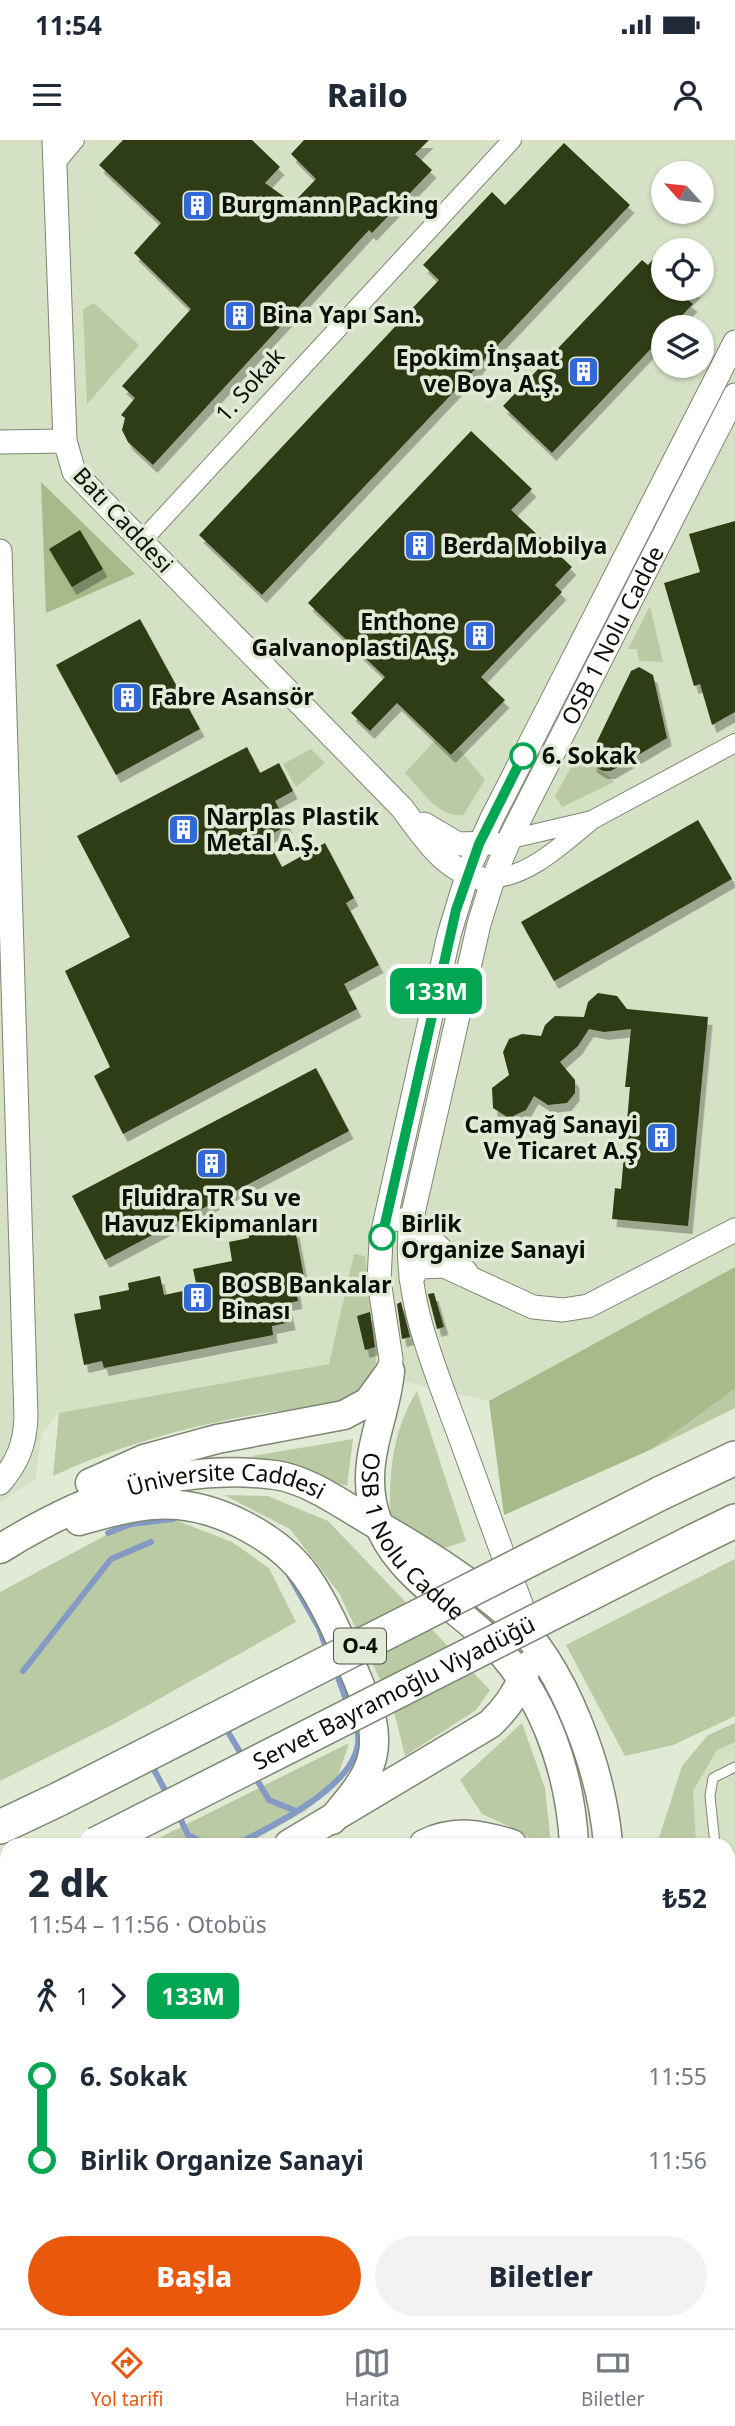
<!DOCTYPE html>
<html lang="tr">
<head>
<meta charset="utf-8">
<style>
  body { margin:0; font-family:"Noto Sans",sans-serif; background:#f2f2f3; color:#1f2937; height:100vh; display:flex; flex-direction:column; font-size:26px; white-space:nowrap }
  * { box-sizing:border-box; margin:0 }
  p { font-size:23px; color:#747a83 }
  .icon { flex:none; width:38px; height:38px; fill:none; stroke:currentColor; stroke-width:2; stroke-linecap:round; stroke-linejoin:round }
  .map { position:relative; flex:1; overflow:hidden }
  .side { position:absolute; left:0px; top:1698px; width:735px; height:492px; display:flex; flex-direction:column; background:#fff; border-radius:21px 21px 0 0; box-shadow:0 2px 5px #0004 }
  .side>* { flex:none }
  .badge { padding:0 14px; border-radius:10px; font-size:24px; line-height:46px }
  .needle { width:46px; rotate:297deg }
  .fabs { position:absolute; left:651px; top:21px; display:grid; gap:14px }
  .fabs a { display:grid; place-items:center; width:63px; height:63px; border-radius:50%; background:#fff; box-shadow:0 2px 5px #0004; font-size:35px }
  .map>.badge { position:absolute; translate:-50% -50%; box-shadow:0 0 0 4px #fff }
  .legs { display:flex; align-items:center; gap:10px; height:77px; padding:0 28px; font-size:23px }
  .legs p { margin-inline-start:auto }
  .summary { display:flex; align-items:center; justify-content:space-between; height:119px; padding:0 28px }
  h1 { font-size:38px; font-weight:800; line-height:52px }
  .button { display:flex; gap:14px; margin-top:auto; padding:14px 28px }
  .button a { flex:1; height:80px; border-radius:42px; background:#ea580c; color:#fff; font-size:28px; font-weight:800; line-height:80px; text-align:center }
  .button a+a { background:#f2f2f3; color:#1f2937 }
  ul { padding:0 28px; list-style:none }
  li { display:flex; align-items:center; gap:24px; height:84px; font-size:26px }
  li i { display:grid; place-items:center; width:10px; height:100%; margin:0 9px; background:currentColor }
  li i::after { content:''; width:18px; height:18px; margin:-9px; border:5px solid; border-radius:50%; background:#fff }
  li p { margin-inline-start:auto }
  li:first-child i { background:linear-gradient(#0000 50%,currentColor 0) }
  li:last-child i { background:linear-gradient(currentColor 50%,#0000 0) }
  .status { display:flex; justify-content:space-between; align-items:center; height:49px; padding:0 35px; background:#fff; direction:ltr }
  .status svg { height:19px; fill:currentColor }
  header { display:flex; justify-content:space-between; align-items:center; height:91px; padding:0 28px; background:#fff; font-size:32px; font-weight:800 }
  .menu { display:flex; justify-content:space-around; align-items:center; height:98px; border-top:2px solid #e0e1e3; background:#fff; font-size:19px; color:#747a83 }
  .menu a { display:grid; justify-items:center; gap:4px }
  .menu .selected { color:#ea580c }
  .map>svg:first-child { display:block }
</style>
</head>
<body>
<div class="status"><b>11:54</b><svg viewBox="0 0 49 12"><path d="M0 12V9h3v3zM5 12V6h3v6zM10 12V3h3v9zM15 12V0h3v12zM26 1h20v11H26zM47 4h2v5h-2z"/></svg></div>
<header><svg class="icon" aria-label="menu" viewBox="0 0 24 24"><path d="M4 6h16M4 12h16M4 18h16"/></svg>Railo<svg class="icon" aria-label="person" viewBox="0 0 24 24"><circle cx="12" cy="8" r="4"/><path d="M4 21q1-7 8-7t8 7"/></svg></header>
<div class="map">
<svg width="735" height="2188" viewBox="0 0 735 2188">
  <defs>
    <filter id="shadow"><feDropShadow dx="4.5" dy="8" stdDeviation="0" flood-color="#0004"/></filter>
  </defs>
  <rect width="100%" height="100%" fill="#e1ead5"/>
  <g fill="#d5e1c4" fill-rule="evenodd">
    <path d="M0 0H735V1127L489 1261 329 1224 59 1273 42 1293 35 1340 0 1362ZM663 33H702V72H663ZM663 110H702V149H663ZM663 187H702V226H663Z"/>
    <polygon points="735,1602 735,2188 728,2188 725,2182 728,2182 728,1704 696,1704 693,1651 717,1610"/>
    <polygon points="7,1948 7,2182 455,2182 456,2188 0,2188 0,1952"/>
  </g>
  <g fill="#bacaa5">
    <polygon points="94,163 139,205 87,264 83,169"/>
    <polygon points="650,466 663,522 639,521 637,509 628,509"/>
    <path d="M435 600 451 616 459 609 485 640 463 675C439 679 420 648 405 633Z"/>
    <polygon points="311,609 325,623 296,647 283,624"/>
    <path d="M576 618H587C593 631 607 631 614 642L562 667 555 656Z"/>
    <path d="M354 1114 365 1116 376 1222C370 1237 363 1251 347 1258 317 1270 283 1269 252 1275 182 1288 118 1306 53 1336L59 1273 329 1224Z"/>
    <polygon points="735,1249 735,1268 652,1309"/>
    <path d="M417 1251 466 1401 441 1409 390 1374C389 1331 393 1289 417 1251Z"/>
    <polygon points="353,1299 347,1346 252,1316"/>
    <polygon points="224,1355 268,1356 328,1381 490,1550 476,1570 405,1616 393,1567 339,1453 290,1389"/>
    <polygon points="175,1380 232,1402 269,1428 296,1482 116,1583 0,1641 0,1452 125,1385"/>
    <polygon points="735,1419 735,1576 673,1605 625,1616 566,1505"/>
    <polygon points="522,1583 545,1648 551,1704 537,1704 521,1692 482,1674 460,1640"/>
    <polygon points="735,1583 735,1602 717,1610 693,1651 696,1704 657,1704 682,1626 708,1595"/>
    <polygon points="349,1603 335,1645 305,1671 247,1704 147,1704"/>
    <polygon points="7,1775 7,1831 0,1835 0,1779"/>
  </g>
  <g fill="#a6ba8a">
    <polygon points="41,342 135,434 46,473"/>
    <polygon points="735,1127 735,1249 652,1309 504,1375 489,1261"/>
  </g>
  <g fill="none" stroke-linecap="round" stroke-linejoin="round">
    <g stroke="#839ac5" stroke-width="6">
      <polyline points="108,1393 131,1384 173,1379"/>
      <polyline points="289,1435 319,1488 328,1513"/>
      <polyline points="335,1529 348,1565"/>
      <polyline points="23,1531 111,1419 151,1402"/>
      <polyline points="225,1587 243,1617"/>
      <polyline points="150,1622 168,1656"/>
      <polyline points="254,1635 269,1660 296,1671"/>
      <polyline points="178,1674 188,1695 206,1704"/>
      <path d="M238 1704C274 1684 375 1639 356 1585"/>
    </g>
  </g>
  <g fill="#2e3e12" filter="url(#shadow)">
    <polygon points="123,0 252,0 280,27 265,43 293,63 316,39 291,14 304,0 429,0 415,14 432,30 372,93 369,90 153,325 128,302 122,290 125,278 121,275 135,258 122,246 191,169 134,113 161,83 99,25"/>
    <polygon points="564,3 630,65 262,455 199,395 439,140 423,125 492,52 505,65"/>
    <polygon points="663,108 663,149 697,149 687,159 693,164 671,187 663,187 663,196 552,313 503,266 642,120 648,125"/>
    <polygon points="471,291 532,349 511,370 572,427 555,445 562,452 481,537 505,560 451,615 397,563 370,591 351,573 385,537 308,463"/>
    <polygon points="735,381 735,572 712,585 700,544 694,546 664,443 700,432 689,394"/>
    <polygon points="80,390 103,429 72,447 49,409"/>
    <polygon points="140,479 200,589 116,635 56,525"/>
    <polygon points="639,527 653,535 667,598 611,631 603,631 593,625 590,616 631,531"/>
    <polygon points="247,607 260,633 279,623 293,651 275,661 288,685 266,697 282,727 325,703 354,758 346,763 379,825 344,844 357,869 123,994 94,936 110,927 65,831 130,797 77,696"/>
    <polygon points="698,680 732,739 554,841 521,782"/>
    <polygon points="598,853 617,856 627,869 708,877 688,1086 612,1079 615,1048 621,1049 630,947 625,947 631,889 604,892 589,889 578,906 560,922 575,940 575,953 567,963 548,965 534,956 526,970 509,978 493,968 492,948 509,935 503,912 509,899 522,894 541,896 545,885 555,876 584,877 588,862"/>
    <polygon points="316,928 349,991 105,1120 72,1056"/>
    <polygon points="273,1086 274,1093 295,1089 304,1137 294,1139 298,1161 287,1163 291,1182 272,1186 273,1195 104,1228 102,1221 84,1225 74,1174 101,1169 99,1156 129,1150 128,1143 160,1136 164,1155 197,1148 193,1129 232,1121 229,1102 249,1098 248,1091"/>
    <polygon points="434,1153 444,1187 437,1189 428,1154"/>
    <polygon points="401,1162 410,1197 402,1199 397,1164"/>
    <polygon points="370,1172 375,1207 365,1210 357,1176"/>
  </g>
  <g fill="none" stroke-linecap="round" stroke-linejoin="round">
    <defs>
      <g id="service">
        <polyline points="715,1704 710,1656 713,1638 735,1627"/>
        <polyline points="728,1849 735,1928"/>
        <polyline points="329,2188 334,2182"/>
      </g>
      <g id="minor">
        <polyline points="55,24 75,0"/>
        <polyline points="141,402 512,0"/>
        <polyline points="592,680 735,603"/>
        <path d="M485 739C526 740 563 704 592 680L503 701"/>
        <polyline points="360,2182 362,2188"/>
      </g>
      <g id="tertiary">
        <path d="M54 0 65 301 74 332 402 668C423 696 443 729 479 738"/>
        <polyline points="0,302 65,301"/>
        <path d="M0 411 26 1277C25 1304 18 1322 0 1343"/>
        <polyline points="424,684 458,704 492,703"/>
        <polyline points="401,1080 411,1082 466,1132"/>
        <polyline points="411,1138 420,1127 444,1126 533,1167 563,1170 588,1166 735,1090"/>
        <polyline points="390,1231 391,1219 379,1141 381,1100 449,795 470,726 492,678 735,202"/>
        <path id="s1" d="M533 1497C510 1433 486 1369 463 1305 438 1235 401 1158 411 1082L479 784 493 739 512 694 735 255"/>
      </g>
      <g id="primary">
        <path id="s2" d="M390 1231C386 1277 363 1314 372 1362 384 1424 440 1455 483 1494 541 1546 570 1628 574 1704"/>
        <polyline points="90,1343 144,1319 217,1299 344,1275 368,1262 387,1236"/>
        <path d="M79 1381C111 1372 145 1362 178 1365 223 1369 280 1399 306 1436 325 1463 339 1496 352 1526 364 1556 380 1585 372 1618 366 1642 346 1662 332 1680"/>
        <path id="s3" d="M0 1409C83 1357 174 1322 275 1335 310 1340 344 1366 374 1383 422 1410 468 1439 509 1475 565 1526 602 1631 608 1704"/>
        <path d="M289 1704 490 1584C507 1568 520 1549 527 1526"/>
        <path d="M424 1704C454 1689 481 1694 512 1704"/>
        <polyline points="0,1861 7,1857"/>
        <polyline points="0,1925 7,1922"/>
        <polyline points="637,2182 639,2188"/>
        <polyline points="675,2182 677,2188"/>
      </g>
      <g id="motorway">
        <polyline points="661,1353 735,1318"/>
        <polyline points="692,1402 735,1381"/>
        <polyline points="0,1687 59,1659"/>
        <polyline points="0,1751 7,1748"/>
      </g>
    </defs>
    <use href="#service" stroke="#7d8672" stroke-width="11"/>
    <use href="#minor" stroke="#7d8672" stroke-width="20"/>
    <use href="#tertiary" stroke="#7d8672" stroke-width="25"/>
    <use href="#primary" stroke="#7d8672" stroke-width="31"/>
    <use href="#motorway" stroke="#7d8672" stroke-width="36"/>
    <use href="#service" stroke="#fff" stroke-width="9"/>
    <use href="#minor" stroke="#fff" stroke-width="18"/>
    <use href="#tertiary" stroke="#fff" stroke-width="23"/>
    <use href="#primary" stroke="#fff" stroke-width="28"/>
    <use href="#motorway" stroke="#fff" stroke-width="33"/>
    <defs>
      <g id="motorway-bridge">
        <polyline points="59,1659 661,1353"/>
        <path id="s4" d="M96 1704 692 1402"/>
      </g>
    </defs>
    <use href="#motorway-bridge" stroke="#7d8672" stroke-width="36" stroke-linecap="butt"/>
    <use href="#motorway-bridge" stroke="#fff" stroke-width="33"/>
  </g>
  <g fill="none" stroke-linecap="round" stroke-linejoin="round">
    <defs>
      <polyline id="line-1" points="382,1097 456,770 479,704 523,616"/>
    </defs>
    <use href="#line-1" stroke="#fff" stroke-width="16"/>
    <use href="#line-1" stroke="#00a651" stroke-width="10"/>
  </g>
  <defs>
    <symbol id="building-square" viewBox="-11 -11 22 22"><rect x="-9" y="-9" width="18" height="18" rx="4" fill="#3368d7" stroke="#e1ead5"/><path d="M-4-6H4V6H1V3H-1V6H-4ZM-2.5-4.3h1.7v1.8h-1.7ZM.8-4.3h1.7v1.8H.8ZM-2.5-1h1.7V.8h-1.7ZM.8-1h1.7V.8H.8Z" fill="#fff"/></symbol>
  </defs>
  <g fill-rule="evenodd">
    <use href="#building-square" x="180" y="48" width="35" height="35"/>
    <use href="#building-square" x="222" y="158" width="35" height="35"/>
    <use href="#building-square" x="566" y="214" width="35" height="35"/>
    <use href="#building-square" x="402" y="388" width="35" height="35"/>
    <use href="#building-square" x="462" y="478" width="35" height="35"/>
    <use href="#building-square" x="110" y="540" width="35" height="35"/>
    <use href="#building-square" x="166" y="672" width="35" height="35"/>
    <use href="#building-square" x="644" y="980" width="35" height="35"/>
    <use href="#building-square" x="194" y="1006" width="35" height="35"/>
    <use href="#building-square" x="180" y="1140" width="35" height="35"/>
  </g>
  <g fill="#fff" stroke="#00a651" stroke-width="3.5">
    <circle cx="523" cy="616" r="12"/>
    <circle cx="382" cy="1097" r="12"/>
  </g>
  <g text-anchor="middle" stroke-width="7" stroke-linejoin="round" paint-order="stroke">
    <rect fill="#e1ead5" stroke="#4c5146" stroke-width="2" x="334" y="1488.5" width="52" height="35" rx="5"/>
    <g font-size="21" font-weight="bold" fill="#0c0f08">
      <text x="360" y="1513">O-4</text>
    </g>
    <g font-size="23" font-weight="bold" fill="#0c0f08" stroke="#e1ead5" text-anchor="start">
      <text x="221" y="73">Burgmann Packing</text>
      <text x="262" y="183">Bina Yapı San.</text>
      <text x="560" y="226" text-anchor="end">Epokim İnşaat<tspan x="560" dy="26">ve Boya A.Ş.</tspan></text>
      <text x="443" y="414">Berda Mobilya</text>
      <text x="456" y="490" text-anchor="end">Enthone<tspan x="456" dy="26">Galvanoplasti A.Ş.</tspan></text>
      <text x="151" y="565">Fabre Asansör</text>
      <text x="206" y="685">Narplas Plastik<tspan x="206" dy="26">Metal A.Ş.</tspan></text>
      <text x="638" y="993" text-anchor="end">Camyağ Sanayi<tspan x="638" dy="26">Ve Ticaret A.Ş</tspan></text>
      <text x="211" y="1066" text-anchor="middle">Fluidra TR Su ve<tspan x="211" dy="26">Havuz Ekipmanları</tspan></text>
      <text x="221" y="1153">BOSB Bankalar<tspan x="221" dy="26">Binası</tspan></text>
    </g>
    <g font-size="23" fill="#0c0f08" stroke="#e1ead5">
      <text transform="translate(250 245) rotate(-48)" y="8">1. Sokak</text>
      <text transform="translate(123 380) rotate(47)" y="8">Batı Caddesi</text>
      <text dy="8" stroke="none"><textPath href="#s1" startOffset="1060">OSB 1 Nolu Cadde</textPath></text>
      <text dy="8" stroke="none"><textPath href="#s3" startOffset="242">Üniversite Caddesi</textPath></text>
      <text dy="8" stroke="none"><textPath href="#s2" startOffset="182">OSB 1 Nolu Cadde</textPath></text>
      <text dy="8" stroke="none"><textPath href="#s4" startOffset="334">Servet Bayramoğlu Viyadüğü</textPath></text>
    </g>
    <g font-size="23" font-weight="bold" fill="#0c0f08" stroke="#e1ead5" text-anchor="start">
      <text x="542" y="624">6. Sokak</text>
      <text x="401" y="1092">Birlik<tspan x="401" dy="26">Organize Sanayi</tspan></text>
    </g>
  </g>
</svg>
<div class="fabs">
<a><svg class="needle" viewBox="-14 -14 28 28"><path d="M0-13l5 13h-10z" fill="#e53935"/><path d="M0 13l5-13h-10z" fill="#747a83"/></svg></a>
<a><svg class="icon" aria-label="locate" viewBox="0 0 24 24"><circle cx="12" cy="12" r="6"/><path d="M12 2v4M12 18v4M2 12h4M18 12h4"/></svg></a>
<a><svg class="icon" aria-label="layers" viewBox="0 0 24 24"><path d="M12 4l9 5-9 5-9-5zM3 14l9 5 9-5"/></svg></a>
</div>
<b class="badge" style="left:436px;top:851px;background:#00a651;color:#fff">133M</b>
<section class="side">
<div class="summary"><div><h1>2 dk</h1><p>11:54 – 11:56 · Otobüs</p></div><b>₺52</b></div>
<div class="legs"><svg class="icon" aria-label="walk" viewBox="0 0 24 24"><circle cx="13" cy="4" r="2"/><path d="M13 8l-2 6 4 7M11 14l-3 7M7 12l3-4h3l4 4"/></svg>1<svg class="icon" aria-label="forward" viewBox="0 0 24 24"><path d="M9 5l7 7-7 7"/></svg><b class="badge" style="background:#00a651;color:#fff">133M</b></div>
<ul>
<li><i style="color:#00a651"></i><b>6. Sokak</b><p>11:55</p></li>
<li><i style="color:#00a651"></i><b>Birlik Organize Sanayi</b><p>11:56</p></li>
</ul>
<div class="button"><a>Başla</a><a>Biletler</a></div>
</section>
</div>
<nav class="menu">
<a class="selected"><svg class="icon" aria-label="directions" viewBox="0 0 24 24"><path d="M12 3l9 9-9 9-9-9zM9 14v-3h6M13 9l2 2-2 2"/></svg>Yol tarifi</a>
<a><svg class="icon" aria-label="map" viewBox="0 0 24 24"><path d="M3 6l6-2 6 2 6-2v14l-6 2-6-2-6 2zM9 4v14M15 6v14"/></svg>Harita</a>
<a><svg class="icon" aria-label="tickets" viewBox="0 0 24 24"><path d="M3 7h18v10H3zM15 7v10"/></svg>Biletler</a>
</nav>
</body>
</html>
